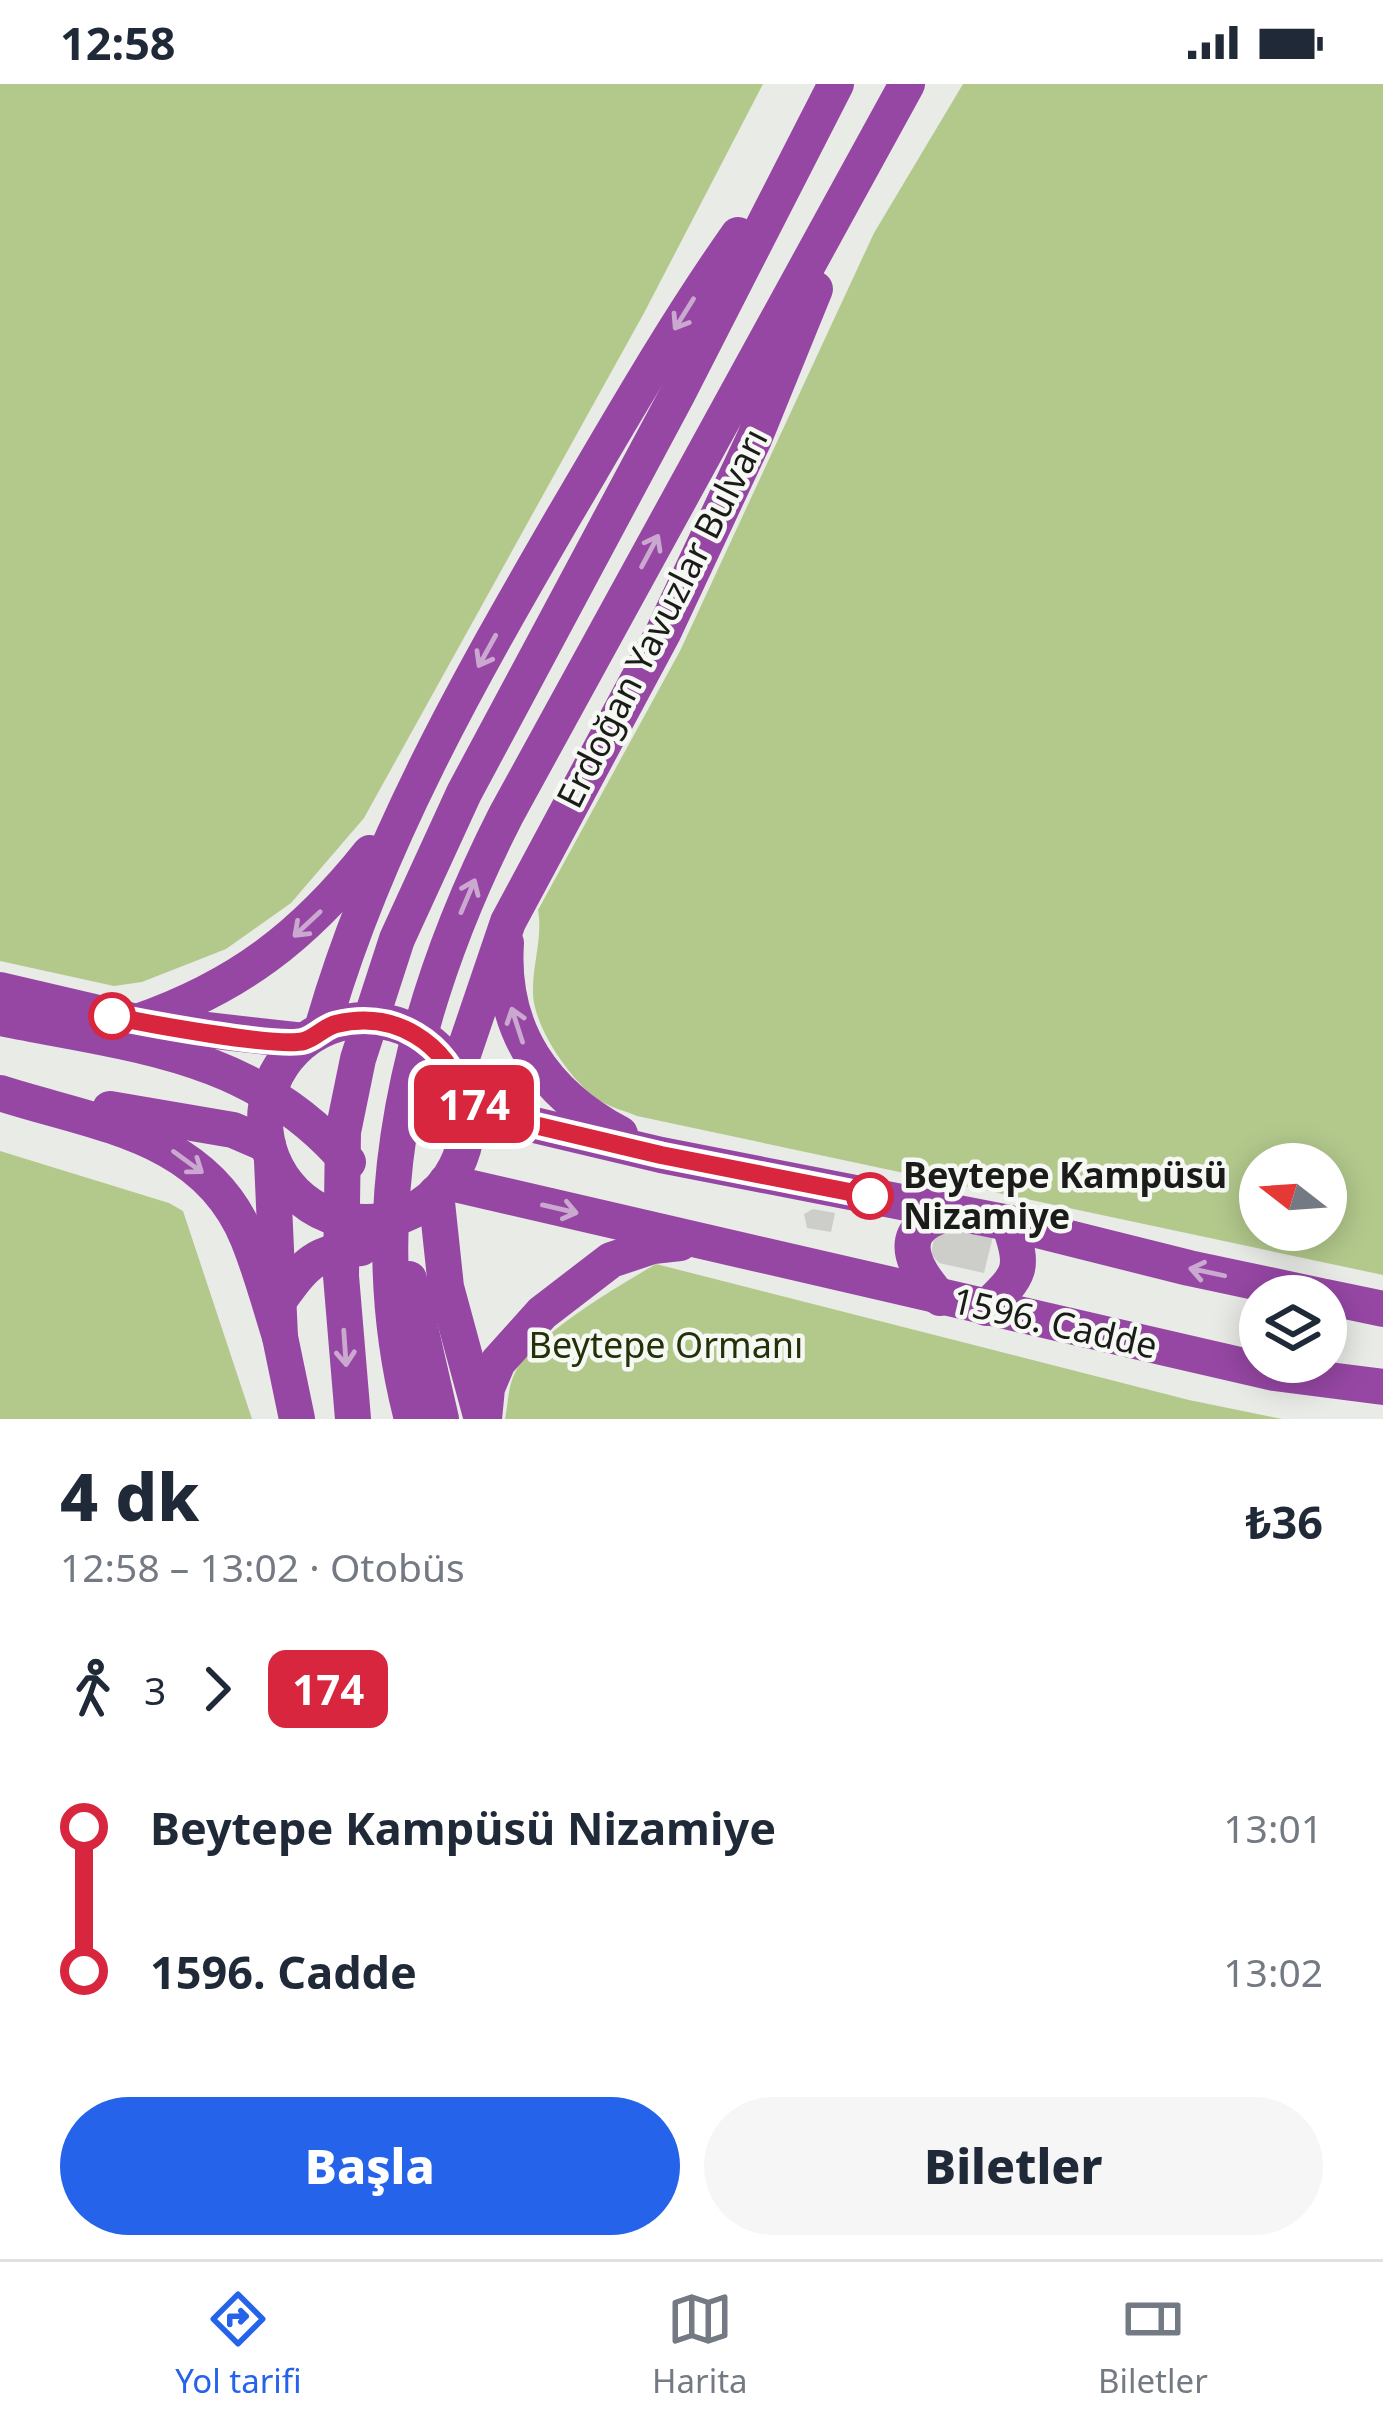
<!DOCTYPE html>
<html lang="tr">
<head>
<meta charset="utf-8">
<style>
  body { margin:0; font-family:"Noto Sans",sans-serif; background:#f6f6f7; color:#1f2937; height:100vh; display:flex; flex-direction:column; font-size:45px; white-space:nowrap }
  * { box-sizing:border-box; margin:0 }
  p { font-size:39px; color:#747a83 }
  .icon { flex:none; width:66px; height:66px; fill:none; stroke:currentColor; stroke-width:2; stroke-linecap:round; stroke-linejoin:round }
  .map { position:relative; height:1335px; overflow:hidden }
  .side { display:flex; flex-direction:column; background:#fff; flex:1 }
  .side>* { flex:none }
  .badge { padding:0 24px; border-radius:18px; font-size:42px; line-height:78px }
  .needle { width:78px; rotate:287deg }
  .fabs { position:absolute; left:1239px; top:1059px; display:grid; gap:24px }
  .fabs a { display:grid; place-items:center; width:108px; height:108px; border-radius:50%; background:#fff; box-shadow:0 6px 30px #0003; font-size:60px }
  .map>.badge { position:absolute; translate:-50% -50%; box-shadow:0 0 0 6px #fff }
  .legs { display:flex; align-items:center; gap:18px; height:132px; padding:0 60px; font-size:39px }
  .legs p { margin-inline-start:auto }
  .overview { display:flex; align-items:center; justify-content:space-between; height:204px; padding:0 60px }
  h1 { font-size:66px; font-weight:800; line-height:90px }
  .primary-button { display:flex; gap:24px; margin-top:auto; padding:24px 60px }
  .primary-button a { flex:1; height:138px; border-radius:72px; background:#2563eb; color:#fff; font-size:48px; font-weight:800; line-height:138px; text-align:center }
  .primary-button a+a { background:#f6f6f7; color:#1f2937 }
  ul { padding:0 60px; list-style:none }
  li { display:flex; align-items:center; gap:42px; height:144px; font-size:45px }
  li i { display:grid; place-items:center; width:18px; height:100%; margin:0 15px; background:currentColor }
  li i::after { content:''; width:30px; height:30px; margin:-15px; border:9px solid; border-radius:50%; background:#fff }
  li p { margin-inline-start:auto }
  li:first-child i { background:linear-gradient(#0000 50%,currentColor 0) }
  li:last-child i { background:linear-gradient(currentColor 50%,#0000 0) }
  .status { display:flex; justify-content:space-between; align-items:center; height:84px; padding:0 60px; background:#fff; direction:ltr }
  .status svg { height:33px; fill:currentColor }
  .tabs { display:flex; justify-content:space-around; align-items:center; height:168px; border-top:3px solid #e0e1e3; background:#fff; font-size:33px; color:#747a83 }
  .tabs a { display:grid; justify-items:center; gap:6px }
  .tabs .current { color:#2563eb }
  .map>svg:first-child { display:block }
</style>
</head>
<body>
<div class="status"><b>12:58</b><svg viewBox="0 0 49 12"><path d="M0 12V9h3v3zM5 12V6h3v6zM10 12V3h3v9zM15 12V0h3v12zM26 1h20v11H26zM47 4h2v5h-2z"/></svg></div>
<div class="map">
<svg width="1383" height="1335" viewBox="0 0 1383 1335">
  <rect width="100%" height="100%" fill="#e9ebe6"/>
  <g fill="#b3c98c" fill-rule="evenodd">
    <polygon points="0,0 763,0 644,229 364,734 291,819 226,865 142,898 114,902 0,877"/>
    <path d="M963 0H1383V1191L637 1032C626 1027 612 1024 602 1018 573 1001 534 944 533 910 532 881 543 854 538 826L680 567 874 149ZM1260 1080H1326V1146H1260Z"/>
    <polygon points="0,1067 169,1119 183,1127 252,1335 0,1335"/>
    <path d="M656 1180 1189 1316 1282 1335H505C508 1321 508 1302 515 1289 534 1251 620 1201 656 1180Z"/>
  </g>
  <g fill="#cdceca">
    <polygon points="813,1125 835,1129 831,1148 807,1144 804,1130"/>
    <polygon points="949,1142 993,1152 984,1189 939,1179 931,1170 935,1150"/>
  </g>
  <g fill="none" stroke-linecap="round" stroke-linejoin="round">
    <g stroke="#9647a4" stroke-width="36">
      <path d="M506 859C500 947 545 1010 620 1050"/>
      <polyline points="0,906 137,938 304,957"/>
      <path d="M0 934C133 961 254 968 348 1078"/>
      <circle cx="366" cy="1037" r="101"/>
      <path d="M137 938C238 903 304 852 370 769"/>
      <path d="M322 945C374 762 469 596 564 432 620 337 674 242 738 151"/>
      <polyline points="456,991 508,838 663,549 754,355 815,205"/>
      <path d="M0 1009C96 1040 206 1050 248 1155 261 1187 270 1221 280 1253"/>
      <polyline points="464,1015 496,1032 661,1071 1009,1139 1189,1184 1321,1212"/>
      <polyline points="110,1025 233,1046 268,1061"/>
      <polyline points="272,1077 280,1253 297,1335"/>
      <polyline points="446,1098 1274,1289 1383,1303"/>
      <polyline points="436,1109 446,1203 481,1332"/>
      <polyline points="409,1195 441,1335"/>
      <polyline points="1326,1213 1383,1225"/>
      <path d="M940 1214C908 1178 894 1142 954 1128"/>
      <path d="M280 1215C306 1179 315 1168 361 1164"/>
      <path d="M986 1224C1021 1190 1025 1186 1009 1139"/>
      <polyline points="353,1335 341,1192 343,1048 358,975 397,855 464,709 677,311 836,0"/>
      <path d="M412 1335C358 1127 411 918 506 731L907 0"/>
      <polyline points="484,1335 487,1304 498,1278 542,1229 611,1176 653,1162 680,1159"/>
    </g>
  </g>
  <defs><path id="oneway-shaft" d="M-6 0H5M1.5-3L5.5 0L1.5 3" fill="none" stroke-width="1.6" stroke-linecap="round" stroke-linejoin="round" transform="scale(3)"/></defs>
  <g stroke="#cba8d0">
    <use href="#oneway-shaft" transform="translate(684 230) rotate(122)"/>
    <use href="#oneway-shaft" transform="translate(650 467) rotate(-62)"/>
    <use href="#oneway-shaft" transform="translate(487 567) rotate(119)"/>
    <use href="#oneway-shaft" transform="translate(468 812) rotate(-67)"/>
    <use href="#oneway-shaft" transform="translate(307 840) rotate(137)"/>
    <use href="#oneway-shaft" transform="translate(517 941) rotate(-108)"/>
    <use href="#oneway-shaft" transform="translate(188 1078) rotate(36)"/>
    <use href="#oneway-shaft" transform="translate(560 1125) rotate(13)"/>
    <use href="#oneway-shaft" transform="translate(1207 1188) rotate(-168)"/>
    <use href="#oneway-shaft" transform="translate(345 1264) rotate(86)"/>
  </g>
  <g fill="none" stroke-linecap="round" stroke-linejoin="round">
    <defs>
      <path id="line-1" d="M112 932C144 939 278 964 304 957 315 954 324 943 336 940 395 926 446 958 464 1015L496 1032 661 1071 870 1112"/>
    </defs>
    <use href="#line-1" stroke="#fff" stroke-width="27"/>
    <use href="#line-1" stroke="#d7263d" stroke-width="18"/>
  </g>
  <g fill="#fff" stroke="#d7263d" stroke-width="6">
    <circle cx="112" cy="932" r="21"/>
    <circle cx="870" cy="1112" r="21"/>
  </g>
  <g text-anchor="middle" stroke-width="9" stroke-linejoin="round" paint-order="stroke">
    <g font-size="36" fill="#1b1b1a" stroke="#f6f8f4">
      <text transform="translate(662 534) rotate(-63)" y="13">Erdoğan Yavuzlar Bulvarı</text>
      <text transform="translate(1055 1239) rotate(13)" y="13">1596. Cadde</text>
    </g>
    <g font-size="36" font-weight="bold" fill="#1b1b1a" stroke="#f6f8f4" text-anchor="start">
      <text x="903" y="1104">Beytepe Kampüsü<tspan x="903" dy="41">Nizamiye</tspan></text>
    </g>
    <g font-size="36" fill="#243108" stroke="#f6f8f4">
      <text x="666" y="1274">Beytepe Ormanı</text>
    </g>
  </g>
</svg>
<div class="fabs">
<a><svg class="needle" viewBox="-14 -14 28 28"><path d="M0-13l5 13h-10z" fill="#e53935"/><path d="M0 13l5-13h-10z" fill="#747a83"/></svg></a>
<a><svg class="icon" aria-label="layers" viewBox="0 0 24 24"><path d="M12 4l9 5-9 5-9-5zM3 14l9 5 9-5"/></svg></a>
</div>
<b class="badge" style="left:474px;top:1020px;background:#d7263d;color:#fff">174</b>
</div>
<section class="side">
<div class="overview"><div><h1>4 dk</h1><p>12:58 – 13:02 · Otobüs</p></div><b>₺36</b></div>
<div class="legs"><svg class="icon" aria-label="walk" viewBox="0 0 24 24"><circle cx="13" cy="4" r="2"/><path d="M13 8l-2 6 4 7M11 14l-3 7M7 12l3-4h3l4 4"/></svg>3<svg class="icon" aria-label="forward" viewBox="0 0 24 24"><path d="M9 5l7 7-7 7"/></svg><b class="badge" style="background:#d7263d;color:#fff">174</b></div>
<ul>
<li><i style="color:#d7263d"></i><b>Beytepe Kampüsü Nizamiye</b><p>13:01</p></li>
<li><i style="color:#d7263d"></i><b>1596. Cadde</b><p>13:02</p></li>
</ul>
<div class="primary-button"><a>Başla</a><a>Biletler</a></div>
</section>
<nav class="tabs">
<a class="current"><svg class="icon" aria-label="directions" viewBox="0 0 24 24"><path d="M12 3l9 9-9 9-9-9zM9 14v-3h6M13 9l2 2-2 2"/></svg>Yol tarifi</a>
<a><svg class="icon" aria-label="map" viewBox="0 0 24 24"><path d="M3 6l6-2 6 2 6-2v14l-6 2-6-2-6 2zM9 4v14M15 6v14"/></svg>Harita</a>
<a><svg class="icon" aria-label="tickets" viewBox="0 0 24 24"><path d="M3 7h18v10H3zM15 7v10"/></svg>Biletler</a>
</nav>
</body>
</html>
